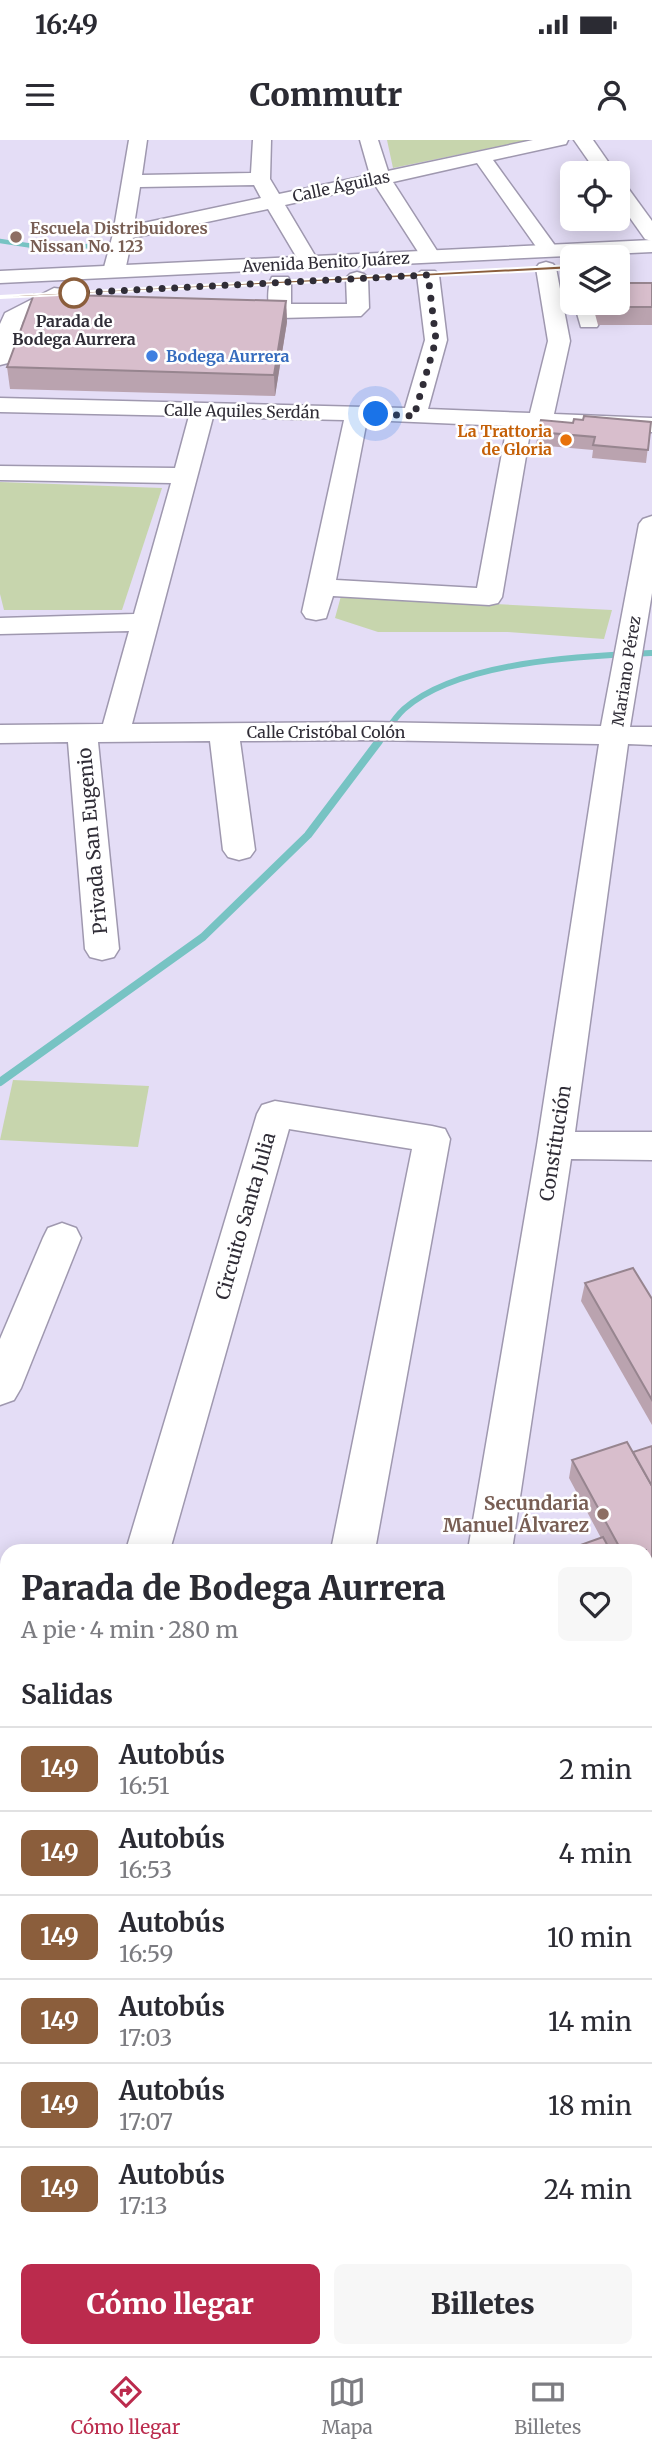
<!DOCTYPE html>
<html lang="es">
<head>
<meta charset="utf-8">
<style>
  body { margin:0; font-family:Merriweather,serif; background:#f7f7f7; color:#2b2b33; height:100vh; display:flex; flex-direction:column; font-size:26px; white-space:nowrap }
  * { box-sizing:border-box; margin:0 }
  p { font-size:23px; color:#7c7c81 }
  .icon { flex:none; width:38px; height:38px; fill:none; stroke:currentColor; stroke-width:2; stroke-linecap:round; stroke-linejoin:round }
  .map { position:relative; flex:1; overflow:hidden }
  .panel { position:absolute; left:0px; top:1404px; width:653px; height:814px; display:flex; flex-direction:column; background:#fff; border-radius:21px 21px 0 0; box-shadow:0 4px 18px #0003 }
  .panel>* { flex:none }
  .badge { padding:0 14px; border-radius:10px; font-size:24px; line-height:46px }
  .tools { position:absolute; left:560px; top:21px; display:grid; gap:14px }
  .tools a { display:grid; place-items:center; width:70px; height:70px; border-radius:10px; background:#fff; box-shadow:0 4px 18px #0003; font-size:35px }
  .you { position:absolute; width:35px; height:35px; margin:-18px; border:5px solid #fff; border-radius:50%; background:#1a73e8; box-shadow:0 0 0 10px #1a73e833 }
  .map>.badge { position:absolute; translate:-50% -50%; box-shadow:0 0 0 4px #fff }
  h2 { padding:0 21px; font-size:26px; line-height:63px }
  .round { display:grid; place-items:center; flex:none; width:74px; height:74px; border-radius:10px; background:#f7f7f7 }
  .summary { display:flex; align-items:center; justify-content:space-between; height:119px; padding:0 21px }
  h1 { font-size:33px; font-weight:800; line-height:52px }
  .button { display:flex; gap:14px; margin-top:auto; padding:14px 21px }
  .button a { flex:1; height:80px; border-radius:10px; background:#bb2b4d; color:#fff; font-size:28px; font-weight:800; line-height:80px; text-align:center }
  .button a+a { background:#f7f7f7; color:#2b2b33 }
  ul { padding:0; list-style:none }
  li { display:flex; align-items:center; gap:21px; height:84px; padding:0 21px; border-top:2px solid #e1e1e2 }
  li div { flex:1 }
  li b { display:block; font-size:26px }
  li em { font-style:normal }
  li .badge { min-width:77px; font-weight:700; text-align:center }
  .status { display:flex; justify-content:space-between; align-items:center; height:49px; padding:0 35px; background:#fff; direction:ltr }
  .status svg { height:19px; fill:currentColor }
  header { display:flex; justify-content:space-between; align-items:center; height:91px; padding:0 21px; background:#fff; font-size:32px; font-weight:800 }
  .tab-bar { display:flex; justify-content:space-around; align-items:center; height:98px; border-top:2px solid #e1e1e2; background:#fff; font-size:19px; color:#7c7c81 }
  .tab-bar a { display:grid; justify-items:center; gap:4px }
  .tab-bar .active { color:#bb2b4d }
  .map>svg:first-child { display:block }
</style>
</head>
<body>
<div class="status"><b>16:49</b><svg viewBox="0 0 49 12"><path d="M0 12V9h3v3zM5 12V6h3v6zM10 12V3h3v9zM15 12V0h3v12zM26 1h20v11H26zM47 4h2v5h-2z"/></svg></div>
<header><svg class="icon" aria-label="menu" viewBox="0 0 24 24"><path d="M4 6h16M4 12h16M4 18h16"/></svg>Commutr<svg class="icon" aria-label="person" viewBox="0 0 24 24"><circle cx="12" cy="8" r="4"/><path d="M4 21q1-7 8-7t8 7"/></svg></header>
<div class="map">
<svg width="652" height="2216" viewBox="0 0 652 2216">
  <rect width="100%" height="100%" fill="#e4ddf6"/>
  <g fill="#c7d5ad">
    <polygon points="387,0 530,0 393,28"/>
    <polygon points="0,342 162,348 122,470 4,470 0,454"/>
    <polygon points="341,456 612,470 604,499 508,492 378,492 335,478"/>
    <polygon points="13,940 149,946 138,1007 0,1000"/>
    <polygon points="652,1556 652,1648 646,1650 646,1558"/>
    <polygon points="7,1947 7,2147 0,2149 0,1948"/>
  </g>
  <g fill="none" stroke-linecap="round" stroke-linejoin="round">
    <polyline stroke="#77c3c3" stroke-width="4.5" points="0,101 46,108 115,105"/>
    <path stroke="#77c3c3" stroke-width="6" d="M378 603C386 592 394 578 404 569 459 521 582 516 652 513"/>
    <polyline stroke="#77c3c3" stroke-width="8" points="0,942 203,797 308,695 379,601"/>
    <g stroke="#77c3c3" stroke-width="12">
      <polyline points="646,1736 652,1733"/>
      <polyline points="0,1923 7,1926"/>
    </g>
    <defs>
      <g id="minor">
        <path d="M129 0H147L142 35 251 33 253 0H271L270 39 279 54 370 35 360 0H378L388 31 533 0H568L566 4 493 20 559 111 556 115H542L477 23 393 42 441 117 438 121H424L375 45 285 65 320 124 317 128H303L268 69 132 98 125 131 121 135H107L103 131 113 94ZM254 45 261 58 134 85 140 47Z"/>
        <polygon points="574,0 593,0 616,33 597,33"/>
        <polygon points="618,42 625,44 652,81 652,101 645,99 618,61"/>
        <path d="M546 122 553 124 556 128 570 201 554 274 652 278V292L531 287 502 457 498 463 489 465 333 456 326 478 316 480 306 478 302 472 344 280 213 277 132 584 369 582 601 586 639 384 643 379 652 376V453L630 587H652V605L628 604 575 992H652V1020L571 1019 512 1410H468L537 1005 599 604 369 600 240 601 255 710 250 717 239 720 228 717 223 710 210 601 98 602 119 809 114 817 102 820 90 817 85 809 68 602 0 603V585L103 584 129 491 0 494V478L134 474 171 343 0 340V326L175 328 189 276 0 272V258L405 268 425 200 417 135 421 131H435L439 135 447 200 428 269 530 273 548 201 536 128 539 124ZM367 280 507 286 477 448 336 440Z"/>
        <path d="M357 132 364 134 368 138 369 168 361 176 280 178 272 176C267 167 267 146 272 137H288L291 142V164H347L346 138 350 134Z"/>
        <polygon points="54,148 62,149 65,154 62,159 23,181 11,218 8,223 0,225 0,184 5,173"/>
        <polygon points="574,163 596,163 600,182 597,187 581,187"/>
        <polygon points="275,961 432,986 445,989 450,999 375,1410 331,1410 412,1009 289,989 170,1410 126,1410 257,974 262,965"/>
        <polygon points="62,1083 76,1088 81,1098 21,1248 14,1260 0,1265 0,1199 43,1098 48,1088"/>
        <polygon points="0,1658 7,1660 7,1708 0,1706"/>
        <polygon points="335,2210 393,2210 392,2216 334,2216"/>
      </g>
      <polygon id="major" points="652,100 652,112 0,143 0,131"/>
    </defs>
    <use href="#minor" stroke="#9f98af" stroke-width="3"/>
    <use href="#major" stroke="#9f98af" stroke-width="3"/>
    <use href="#minor" fill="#fff" fill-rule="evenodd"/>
    <use href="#major" fill="#fff" fill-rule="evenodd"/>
  </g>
  <g fill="#baa3af">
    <polygon points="652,143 652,185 598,185 592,163 618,163"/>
    <polygon points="286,161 287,182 275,256 10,249 7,227"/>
    <polygon points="651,282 646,323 592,318 593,310 536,305 538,292 573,283"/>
    <polygon points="585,1143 652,1159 652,1285 581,1161"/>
    <polygon points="652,1306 652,1494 646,1482 646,1410 571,1410 572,1408 601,1398 569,1338 572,1320 633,1312"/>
  </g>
  <polygon fill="#97858f" points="286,161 287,182 275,256 274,235"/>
  <g fill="#d8becc" stroke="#97858f" stroke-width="2">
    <polygon points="618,143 652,143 652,167 600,167 599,163 618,163"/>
    <polygon points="34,154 286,161 274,235 7,227"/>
    <polygon points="584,276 651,282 648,310 593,305 595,297 538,292 541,280 573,283 574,279 583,280"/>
    <polygon points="633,1128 652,1159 652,1260 585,1143"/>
    <polygon points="627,1302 652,1346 652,1469 646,1457 646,1410 621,1410 572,1320"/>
    <polygon points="652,1306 652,1346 633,1312"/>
    <polygon points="603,1397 610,1410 573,1410 572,1408"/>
  </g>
  <polygon fill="#8b5e3c" stroke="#fff" stroke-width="2" points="572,125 575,129 0,158 0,156"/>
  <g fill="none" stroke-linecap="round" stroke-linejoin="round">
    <polyline stroke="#302d37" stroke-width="7" stroke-dasharray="0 12.6" points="74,153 428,135 436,200 414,276 376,274"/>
  </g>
  <g fill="#8d6e63" stroke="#fff" stroke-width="2.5">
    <circle cx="16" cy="97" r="7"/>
    <circle cx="603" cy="1374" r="7"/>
  </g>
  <circle fill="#fff" stroke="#8b5e3c" stroke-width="3.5" cx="74" cy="153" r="14"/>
  <circle fill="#3f7fe0" stroke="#fff" stroke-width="2.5" cx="152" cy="216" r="7"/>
  <circle fill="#e8710a" stroke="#fff" stroke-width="2.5" cx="566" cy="300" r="7"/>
  <g text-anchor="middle" stroke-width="5" stroke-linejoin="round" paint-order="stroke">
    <g font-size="16" fill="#302d37" stroke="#fff">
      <text transform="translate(341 46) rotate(-12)" y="6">Calle Águilas</text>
      <text transform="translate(326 122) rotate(-3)" y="6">Avenida Benito Juárez</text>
      <text transform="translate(242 271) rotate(1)" y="6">Calle Aquiles Serdán</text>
      <text transform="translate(626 531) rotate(-81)" y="6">Mariano Pérez</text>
      <text x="326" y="598">Calle Cristóbal Colón</text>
    </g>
    <g font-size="16" font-weight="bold" fill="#785e54" stroke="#fff" text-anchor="start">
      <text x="30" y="94">Escuela Distribuidores<tspan x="30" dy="18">Nissan No. 123</tspan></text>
    </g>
    <g font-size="16" font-weight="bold" fill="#302d37" stroke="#fff">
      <text x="74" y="187">Parada de<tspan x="74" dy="18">Bodega Aurrera</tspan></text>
    </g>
    <g font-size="16" font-weight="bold" fill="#366cbe" stroke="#fff" text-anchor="start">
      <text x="166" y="222">Bodega Aurrera</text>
    </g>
    <g font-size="16" font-weight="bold" fill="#c56008" stroke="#fff" text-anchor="end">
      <text x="552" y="297">La Trattoria<tspan x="552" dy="18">de Gloria</tspan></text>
    </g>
    <g font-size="19" fill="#302d37" stroke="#fff">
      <text transform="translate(92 701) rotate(-95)" y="7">Privada San Eugenio</text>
      <text transform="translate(555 1003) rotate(-81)" y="7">Constitución</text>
      <text transform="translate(245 1076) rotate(-74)" y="7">Circuito Santa Julia</text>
    </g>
    <g font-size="19" font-weight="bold" fill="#785e54" stroke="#fff" text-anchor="end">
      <text x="589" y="1370">Secundaria<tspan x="589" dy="22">Manuel Álvarez</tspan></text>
    </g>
  </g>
</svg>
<div class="tools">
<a><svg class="icon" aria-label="locate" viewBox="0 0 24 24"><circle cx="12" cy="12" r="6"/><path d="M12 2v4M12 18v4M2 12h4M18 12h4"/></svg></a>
<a><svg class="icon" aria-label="layers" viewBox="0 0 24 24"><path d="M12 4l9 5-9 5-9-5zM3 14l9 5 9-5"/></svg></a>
</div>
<div class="you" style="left:376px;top:274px"></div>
<section class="panel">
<div class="summary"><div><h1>Parada de Bodega Aurrera</h1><p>A pie · 4 min · 280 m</p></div><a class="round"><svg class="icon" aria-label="heart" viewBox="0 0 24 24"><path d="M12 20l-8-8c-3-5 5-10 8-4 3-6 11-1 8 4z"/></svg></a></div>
<h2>Salidas</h2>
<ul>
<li><span class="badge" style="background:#8b5e3c;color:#fff">149</span><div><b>Autobús</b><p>16:51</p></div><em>2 min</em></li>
<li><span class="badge" style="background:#8b5e3c;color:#fff">149</span><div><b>Autobús</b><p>16:53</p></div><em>4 min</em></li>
<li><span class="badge" style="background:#8b5e3c;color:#fff">149</span><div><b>Autobús</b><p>16:59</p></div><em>10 min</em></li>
<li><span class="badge" style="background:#8b5e3c;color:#fff">149</span><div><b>Autobús</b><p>17:03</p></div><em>14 min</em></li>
<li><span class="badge" style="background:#8b5e3c;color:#fff">149</span><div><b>Autobús</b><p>17:07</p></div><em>18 min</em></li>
<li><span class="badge" style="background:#8b5e3c;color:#fff">149</span><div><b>Autobús</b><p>17:13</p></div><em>24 min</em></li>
</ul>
<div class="button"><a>Cómo llegar</a><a>Billetes</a></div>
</section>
</div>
<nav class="tab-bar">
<a class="active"><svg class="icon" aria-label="directions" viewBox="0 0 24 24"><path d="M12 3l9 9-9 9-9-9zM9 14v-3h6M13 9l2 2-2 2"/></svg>Cómo llegar</a>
<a><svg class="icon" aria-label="map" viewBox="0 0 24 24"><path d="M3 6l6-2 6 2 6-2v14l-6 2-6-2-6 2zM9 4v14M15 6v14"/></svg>Mapa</a>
<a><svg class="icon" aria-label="tickets" viewBox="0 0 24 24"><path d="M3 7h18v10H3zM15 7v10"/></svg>Billetes</a>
</nav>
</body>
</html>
